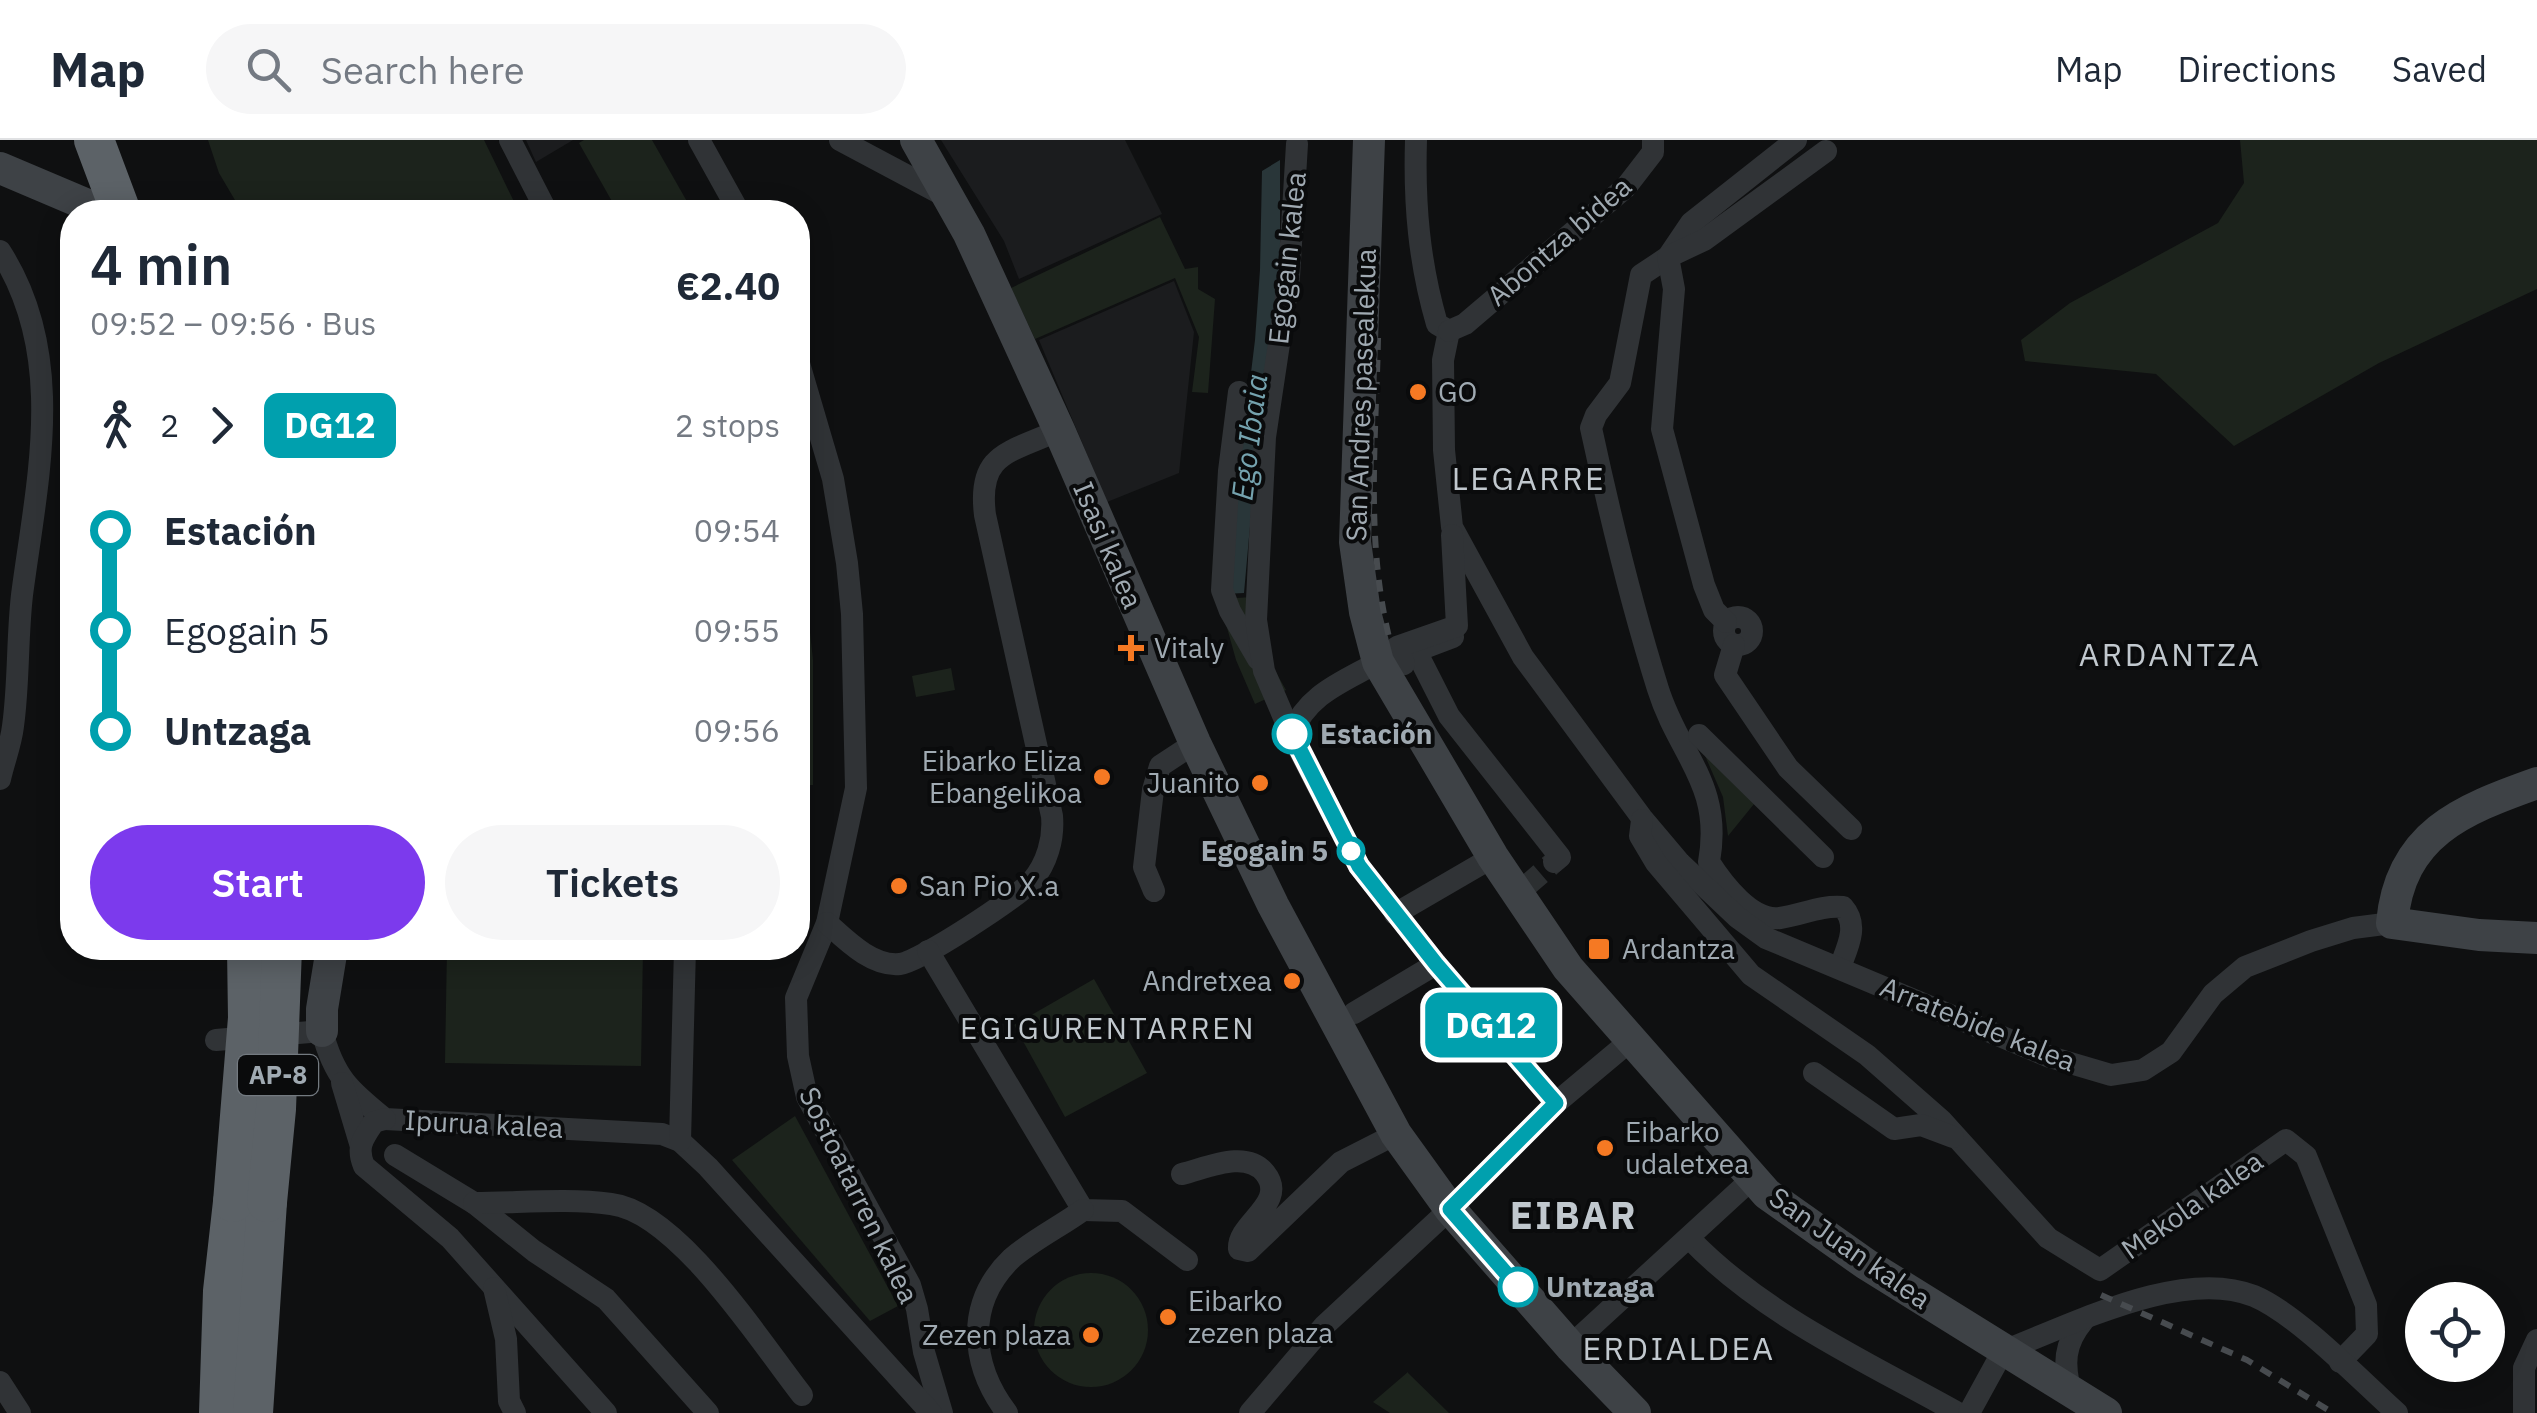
<!DOCTYPE html>
<html lang="en">
<head>
<meta charset="utf-8">
<style>
  body { margin:0; font-family:"IBM Plex Sans",sans-serif; background:#f6f6f7; color:#1f2937; height:100vh; display:flex; flex-direction:column; font-size:38px; white-space:nowrap }
  * { box-sizing:border-box; margin:0 }
  p { font-size:32px; color:#747a83 }
  .icon { flex:none; width:55px; height:55px; fill:none; stroke:currentColor; stroke-width:2; stroke-linecap:round; stroke-linejoin:round }
  .map { position:relative; flex:1; overflow:hidden }
  .side { position:absolute; left:60px; top:60px; width:750px; height:760px; display:flex; flex-direction:column; background:#fff; border-radius:40px; box-shadow:0 5px 25px #0003 }
  .side>* { flex:none }
  .badge { padding:0 20px; border-radius:15px; font-size:35px; line-height:65px }
  .fabs { position:absolute; left:2405px; top:1142px; display:grid; gap:20px }
  .fabs a { display:grid; place-items:center; width:100px; height:100px; border-radius:50%; background:#fff; box-shadow:0 5px 25px #0003; font-size:50px }
  .map>.badge { position:absolute; translate:-50% -50%; box-shadow:0 0 0 5px #fff }
  .legs { display:flex; align-items:center; gap:15px; height:110px; padding:0 30px; font-size:32px }
  .legs p { margin-inline-start:auto }
  .overview { display:flex; align-items:center; justify-content:space-between; height:170px; padding:0 30px }
  h1 { font-size:55px; font-weight:600; line-height:75px }
  .cta { display:flex; gap:20px; margin-top:auto; padding:20px 30px }
  .cta a { flex:1; height:115px; border-radius:60px; background:#7c3aed; color:#fff; font-size:40px; font-weight:600; line-height:115px; text-align:center }
  .cta a+a { background:#f6f6f7; color:#1f2937 }
  ul { padding:0 30px; list-style:none }
  li { display:flex; align-items:center; gap:35px; height:100px; font-size:38px }
  li i { display:grid; place-items:center; width:15px; height:100%; margin:0 12px; background:currentColor }
  li i::after { content:''; width:25px; height:25px; margin:-12px; border:8px solid; border-radius:50%; background:#fff }
  li p { margin-inline-start:auto }
  li:first-child i { background:linear-gradient(#0000 50%,currentColor 0) }
  li:last-child i { background:linear-gradient(currentColor 50%,#0000 0) }
  header { display:flex; align-items:center; gap:60px; box-sizing:border-box; height:140px; padding:0 50px; background:#fff; border-bottom:2px solid #e0e1e3 }
  header strong { font-size:48px }
  nav { display:flex; gap:55px; margin-inline-start:auto; font-size:35px }
  .search { width:700px; height:90px; background:#f6f6f7; display:flex; align-items:center; gap:25px; box-sizing:border-box; padding:0 35px; border-radius:55px; color:#747a83; font-size:38px }
  .map>svg:first-child { display:block }
</style>
</head>
<body>
<header>
<strong>Map</strong>
<div class="search"><svg class="icon" aria-label="search" viewBox="0 0 24 24"><circle cx="10" cy="10" r="6"/><path d="M15 15l6 6"/></svg>Search here</div>
<nav><a>Map</a><a>Directions</a><a>Saved</a></nav>
</header>
<div class="map">
<svg width="2537" height="1273" viewBox="0 0 2537 1273">
  <rect width="100%" height="100%" fill="#0f1011"/>
  <g fill="#1b1c1e">
    <polygon points="526,0 573,0 536,22"/>
    <polygon points="941,0 1125,0 1162,74 1019,139 1004,101"/>
    <polygon points="1174,141 1194,192 1179,333 1107,362 1039,200"/>
  </g>
  <g fill="#1c231c">
    <polygon points="208,0 484,0 519,72 242,72 219,33"/>
    <polygon points="584,0 652,0 693,72 618,72 579,3"/>
    <polygon points="2240,0 2537,0 2537,149 2379,223 2234,306 2156,234 2025,221 2021,200 2070,163 2218,83 2244,43"/>
    <polygon points="1160,77 1185,129 1198,127 1198,149 1215,159 1208,253 1192,252 1199,197 1175,138 1035,199 1011,148"/>
    <polygon points="798,382 813,520 813,645 798,645"/>
    <polygon points="1253,457 1265,513 1286,550 1255,564 1236,520 1219,459"/>
    <polygon points="951,528 955,550 916,557 912,536"/>
    <polygon points="1696,595 1758,659 1728,696 1723,657"/>
    <polygon points="447,808 643,808 641,926 445,923"/>
    <polygon points="1094,839 1147,933 1065,977 1014,885"/>
    <polygon points="795,976 898,1166 870,1181 732,1020"/>
    <circle cx="1091" cy="1190" r="57"/>
    <polygon points="1408,1232 1408,1233 1449,1273 1390,1273 1373,1262"/>
  </g>
  <polygon fill="#293639" points="1280,20 1280,130 1257,308 1244,453 1224,454 1255,200 1260,130 1262,31"/>
  <g fill="none" stroke-linecap="round" stroke-linejoin="round">
    <polyline stroke="#2c2f31" stroke-width="22" stroke-dasharray="22 11" stroke-linecap="butt" points="1524,748 1554,722"/>
    <g stroke="#303336" stroke-width="22">
      <polyline points="510,0 547,72"/>
      <polyline points="699,0 739,72"/>
      <polyline points="840,0 947,57"/>
      <path d="M1416 0C1414 64 1419 122 1437 184L1449 191"/>
      <path d="M1796 0 1691 83 1668 117 1641 135 1620 243 1596 275 1591 288C1610 376 1631 463 1658 549 1679 616 1723 644 1709 722 1723 744 1752 782 1780 778 1802 775 1820 765 1843 767 1859 785 1848 806 1840 827"/>
      <path d="M0 111C68 216 37 340 22 455 17 499 19 543 13 586 11 604 4 621 0 639"/>
      <polyline points="1449,191 1443,220 1444,310 1452,387 1523,517 1642,678 1680,723 1737,777 1766,798 2050,917 2111,935 2143,930 2171,912 2213,854 2245,827 2311,801 2353,788 2392,783"/>
      <polyline points="1449,191 1465,184 1626,47 1653,12 1653,0"/>
      <polyline points="798,220 833,339 847,423 852,474 856,648 827,783 796,858 798,916 807,957 910,1145 917,1169 924,1212 942,1273"/>
      <polyline points="1239,252 1229,331 1222,450 1230,471 1258,519"/>
      <circle cx="1738" cy="491" r="14"/>
      <polyline points="1726,482 1714,470 1704,445 1662,289 1674,149 1668,117 1704,100 1826,11"/>
      <polyline points="1450,489 1453,497 1416,511 1449,576 1560,717 1554,722"/>
      <polyline points="1734,505 1725,535 1788,628 1851,689"/>
      <path d="M1378 522C1341 543 1309 553 1291 594L1359 726 1436 824 1556 963"/>
      <polyline points="1404,524 1397,507 1457,486 1452,395"/>
      <polyline points="1291,594 1264,531 1256,480 1265,297 1289,137 1297,4"/>
      <polyline points="1699,595 1823,717"/>
      <polyline points="1642,680 1640,696 1656,723 1751,835 1867,915 1941,980 2048,1098 2100,1130 2286,1000 2306,1016 2366,1165 2367,1194 2340,1222"/>
      <polyline points="1154,751 1144,727 1153,650 1160,626 1195,603"/>
      <polyline points="1395,774 1493,717"/>
      <path d="M827 783C846 800 872 827 900 824 919 822 1018 757 1032 741 1047 723 1054 699 1052 676L985 375C977 312 1010 313 1059 290"/>
      <polyline points="928,811 1083,1070 1122,1071 1187,1120"/>
      <polyline points="1354,873 1436,824"/>
      <path d="M216 900 322 891C334 937 349 950 385 979L662 994 680 1001 708 1027 931 1273"/>
      <polyline points="1814,933 1894,989 1921,985 1953,997"/>
      <polyline points="342,943 360,1003"/>
      <path d="M385 979 374 982C363 998 356 1007 364 1026L450 1098 606 1273"/>
      <polyline points="680,1001 685,808"/>
      <polyline points="395,1015 474,1063 534,1111 606,1159 708,1273"/>
      <path d="M1182 1034C1207 1028 1246 1009 1265 1033 1289 1063 1237 1083 1239 1109L1248 1111 1341 1022 1396 994"/>
      <path d="M474 1063C519 1063 567 1058 611 1064 678 1072 761 1203 802 1255"/>
      <path d="M1689 1098C1763 1175 1865 1221 1958 1273"/>
      <polyline points="494,1148 506,1199 509,1261 515,1273"/>
      <polyline points="1570,1206 1753,1038"/>
      <polyline points="0,1242 20,1273"/>
      <path d="M2071 1253C2063 1224 2064 1204 2083 1181"/>
      <path d="M1007 1273C970 1224 965 1163 1012 1118 1033 1100 1061 1086 1083 1070"/>
      <polyline points="1250,1273 1325,1185 1450,1069 1556,963 1630,901"/>
      <path d="M1969 1273 2003 1211C2072 1185 2182 1127 2254 1156 2297 1174 2360 1240 2397 1273"/>
      <polyline points="2524,1273 2524,1228 2537,1200"/>
    </g>
    <g stroke="#3e4246" stroke-width="32">
      <polyline points="916,0 969,94 1059,290 1195,603 1273,765 1396,994 1450,1069 1570,1206 1635,1273"/>
      <polyline points="1369,0 1355,402 1365,472 1378,522 1493,717 1568,828 1767,1054 1866,1124 2106,1273"/>
      <polyline points="0,28 104,72"/>
      <path d="M2537 643C2461 670 2400 694 2392 783L2479 795 2537 798"/>
      <polyline points="322,891 322,869 332,808"/>
    </g>
    <g stroke="#5c6267" stroke-width="40">
      <polyline points="94,0 121,72"/>
      <polyline points="219,1273 223,1151 233,1062"/>
      <polyline points="253,1273 267,1062"/>
    </g>
    <g stroke="#474b4f" stroke-width="6" stroke-dasharray="12 10" stroke-linecap="butt">
      <path d="M1378 198C1376 299 1365 403 1390 501"/>
      <polyline points="2101,1155 2247,1220 2333,1273"/>
    </g>
    <g stroke="#5c6267" stroke-width="40">
      <polyline points="233,1062 248,878 247,808"/>
      <polyline points="267,1062 276,969 282,808"/>
    </g>
  </g>
  <g fill="none" stroke-linecap="round" stroke-linejoin="round">
    <defs>
      <polyline id="line-1" points="1292,594 1359,726 1436,824 1556,963 1450,1069 1518,1147"/>
    </defs>
    <use href="#line-1" stroke="#fff" stroke-width="22"/>
    <use href="#line-1" stroke="#00a0ae" stroke-width="15"/>
  </g>
  <g fill="#f57923" stroke="#0a0b0c" stroke-width="4">
    <circle cx="1418" cy="252" r="10"/>
    <path d="M1126 493h10v10h10v10h-10v10h-10v-10h-10v-10h10z"/>
    <circle cx="1102" cy="637" r="10"/>
    <circle cx="1260" cy="643" r="10"/>
    <circle cx="899" cy="746" r="10"/>
    <rect x="1587" y="797" width="24" height="24" rx="5"/>
    <circle cx="1292" cy="841" r="10"/>
    <circle cx="1605" cy="1008" r="10"/>
    <circle cx="1168" cy="1177" r="10"/>
    <circle cx="1091" cy="1195" r="10"/>
  </g>
  <g fill="#fff" stroke="#00a0ae" stroke-width="5">
    <circle cx="1292" cy="594" r="18"/>
    <circle cx="1351" cy="711" r="12"/>
    <circle cx="1518" cy="1147" r="18"/>
  </g>
  <g text-anchor="middle" stroke-width="8" stroke-linejoin="round" paint-order="stroke">
    <rect fill="#0a0b0c" stroke="#737a80" stroke-width="2.5" x="238" y="915" width="80" height="40" rx="8"/>
    <g font-size="25" font-weight="bold" fill="#a0aab2">
      <text x="278" y="944">AP-8</text>
    </g>
    <g font-size="28" fill="#a0aab2" stroke="#0a0b0c">
      <text transform="translate(1559 101) rotate(-41)" y="10">Abontza bidea</text>
      <text transform="translate(1287 118) rotate(-84)" y="10">Egogain kalea</text>
      <text transform="translate(1361 255) rotate(-88)" y="10">San Andres pasealekua</text>
      <text transform="translate(1108 405) rotate(67)" y="10">Isasi kalea</text>
      <text transform="translate(1978 884) rotate(22)" y="10">Arratebide kalea</text>
      <text transform="translate(484 984) rotate(3)" y="10">Ipurua kalea</text>
      <text transform="translate(859 1055) rotate(64)" y="10">Sostoatarren kalea</text>
      <text transform="translate(2192 1065) rotate(-35)" y="10">Mekola kalea</text>
      <text transform="translate(1850 1108) rotate(35)" y="10">San Juan kalea</text>
    </g>
    <g font-size="28" fill="#a0aab2" stroke="#0a0b0c" text-anchor="start">
      <text x="1438" y="262">GO</text>
      <text x="1154" y="518">Vitaly</text>
      <text x="1082" y="631" text-anchor="end">Eibarko Eliza<tspan x="1082" dy="32">Ebangelikoa</tspan></text>
      <text x="1240" y="653" text-anchor="end">Juanito</text>
      <text x="919" y="756">San Pio X.a</text>
      <text x="1622" y="819">Ardantza</text>
      <text x="1272" y="851" text-anchor="end">Andretxea</text>
      <text x="1625" y="1002">Eibarko<tspan x="1625" dy="32">udaletxea</tspan></text>
      <text x="1188" y="1171">Eibarko<tspan x="1188" dy="32">zezen plaza</tspan></text>
      <text x="1071" y="1205" text-anchor="end">Zezen plaza</text>
    </g>
    <g font-size="28" font-weight="bold" fill="#a0aab2" stroke="#0a0b0c" text-anchor="start">
      <text x="1320" y="604">Estación</text>
      <text x="1328" y="721" text-anchor="end">Egogain 5</text>
      <text x="1546" y="1157">Untzaga</text>
    </g>
    <g font-size="30" font-style="italic" fill="#75a3af" stroke="#0a0b0c">
      <text transform="translate(1250 297) rotate(-83)" y="10">Ego Ibaia</text>
    </g>
    <g font-size="30" letter-spacing="2.5" fill="#c1c8ce" stroke="#0a0b0c">
      <text x="1108" y="899">EGIGURENTARREN</text>
    </g>
    <g font-size="32" letter-spacing="2.5" fill="#c1c8ce" stroke="#0a0b0c">
      <text x="1529" y="350">LEGARRE</text>
      <text x="2170" y="526">ARDANTZA</text>
      <text x="1679" y="1220">ERDIALDEA</text>
    </g>
    <g font-size="38" font-weight="bold" letter-spacing="2.5" fill="#c1c8ce" stroke="#0a0b0c">
      <text x="1574" y="1089">EIBAR</text>
    </g>
  </g>
</svg>
<div class="fabs">
<a><svg class="icon" aria-label="locate" viewBox="0 0 24 24"><circle cx="12" cy="12" r="6"/><path d="M12 2v4M12 18v4M2 12h4M18 12h4"/></svg></a>
</div>
<b class="badge" style="left:1491px;top:885px;background:#00a0ae;color:#fff">DG12</b>
<section class="side">
<div class="overview"><div><h1>4 min</h1><p>09:52 – 09:56 · Bus</p></div><b>€2.40</b></div>
<div class="legs"><svg class="icon" aria-label="walk" viewBox="0 0 24 24"><circle cx="13" cy="4" r="2"/><path d="M13 8l-2 6 4 7M11 14l-3 7M7 12l3-4h3l4 4"/></svg>2<svg class="icon" aria-label="forward" viewBox="0 0 24 24"><path d="M9 5l7 7-7 7"/></svg><b class="badge" style="background:#00a0ae;color:#fff">DG12</b><p>2 stops</p></div>
<ul>
<li><i style="color:#00a0ae"></i><b>Estación</b><p>09:54</p></li>
<li><i style="color:#00a0ae"></i><span>Egogain 5</span><p>09:55</p></li>
<li><i style="color:#00a0ae"></i><b>Untzaga</b><p>09:56</p></li>
</ul>
<div class="cta"><a>Start</a><a>Tickets</a></div>
</section>
</div>
</body>
</html>
